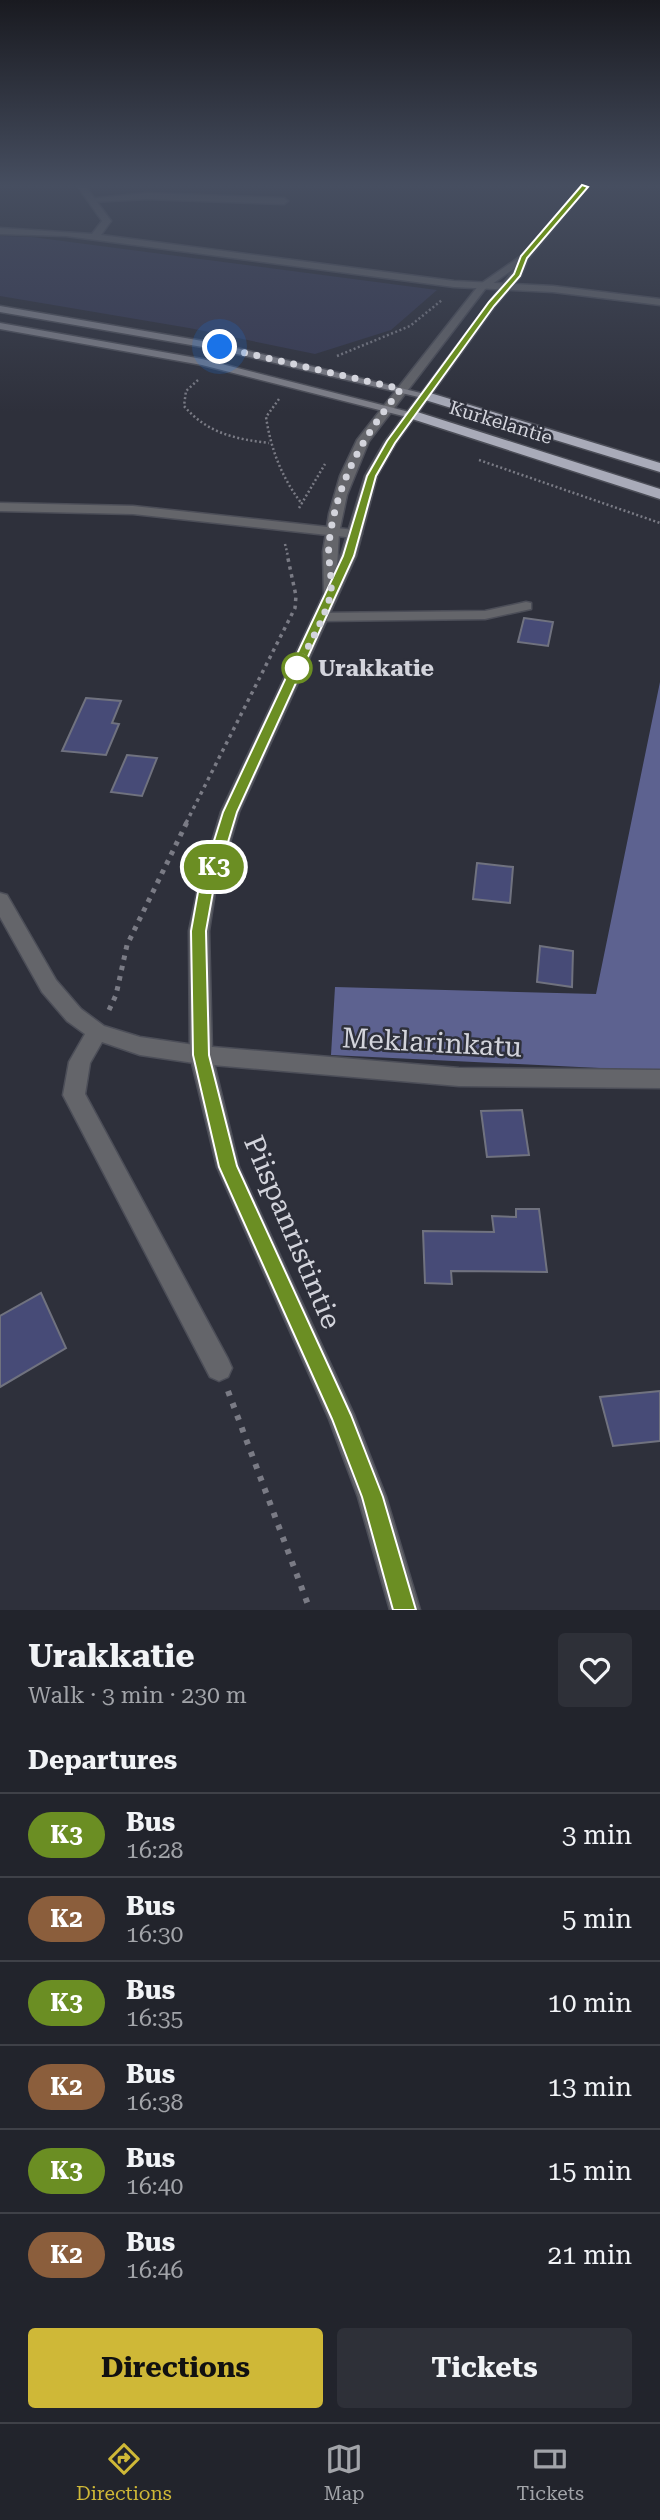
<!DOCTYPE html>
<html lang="en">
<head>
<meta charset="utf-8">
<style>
  body { margin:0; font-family:"Roboto Serif",serif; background:#2e3038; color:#f1f3f6; height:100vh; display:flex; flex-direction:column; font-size:26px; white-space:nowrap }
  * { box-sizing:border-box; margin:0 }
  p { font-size:23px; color:#a2a4a9 }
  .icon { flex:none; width:38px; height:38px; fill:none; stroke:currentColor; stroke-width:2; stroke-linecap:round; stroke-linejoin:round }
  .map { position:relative; height:1610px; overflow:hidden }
  .side { display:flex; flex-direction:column; background:#22242c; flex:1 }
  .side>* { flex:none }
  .badge { padding:0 14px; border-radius:23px; font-size:24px; line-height:46px }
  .you { position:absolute; width:35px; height:35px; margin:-18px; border:5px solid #fff; border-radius:50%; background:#1a73e8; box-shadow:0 0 0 10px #1a73e833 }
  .map>.badge { position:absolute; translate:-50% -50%; box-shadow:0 0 0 4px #fff }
  h2 { padding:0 28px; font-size:26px; line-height:63px }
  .round { display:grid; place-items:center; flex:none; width:74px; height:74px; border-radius:7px; background:#2e3038 }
  .overview { display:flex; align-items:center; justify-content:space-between; height:119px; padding:0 28px }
  h1 { font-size:33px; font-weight:700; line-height:52px }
  .primary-button { display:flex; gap:14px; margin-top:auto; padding:14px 28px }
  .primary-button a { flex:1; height:80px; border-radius:7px; background:#cfb837; color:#111; font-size:28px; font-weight:700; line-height:80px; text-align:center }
  .primary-button a+a { background:#2e3038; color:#f1f3f6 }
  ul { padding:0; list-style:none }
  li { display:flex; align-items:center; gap:21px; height:84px; padding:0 28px; border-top:2px solid #3f4148 }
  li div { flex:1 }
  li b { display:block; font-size:26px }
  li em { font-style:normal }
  li .badge { min-width:77px; font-weight:700; text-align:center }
  .menu { display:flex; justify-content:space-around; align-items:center; height:98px; border-top:2px solid #3f4148; background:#22242c; font-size:19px; color:#a2a4a9 }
  .menu a { display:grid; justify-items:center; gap:4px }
  .menu .on { color:#cfb837 }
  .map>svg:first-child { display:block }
</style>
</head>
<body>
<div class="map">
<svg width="660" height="1610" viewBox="0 0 660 1610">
  <rect width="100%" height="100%" fill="#2e303b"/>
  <polygon fill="#373a53" points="0,236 32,237 437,290 391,330 315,354 189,328 0,296"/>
  <polygon fill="#5d6290" points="660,682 660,1071 331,1055 335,987 596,994"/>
  <g fill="#474b77" stroke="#70727f" stroke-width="2">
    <polygon points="524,618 553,622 548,646 518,642"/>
    <polygon points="86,698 121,701 112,723 119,724 106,755 62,751"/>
    <polygon points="127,755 157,758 142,796 111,792"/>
    <polygon points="477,863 513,867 510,903 473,899"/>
    <polygon points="540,946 573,951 572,987 537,982"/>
    <polygon points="522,1110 529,1155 487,1157 481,1111"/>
    <polygon points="516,1209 539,1209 547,1272 451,1271 452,1284 425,1283 423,1231 494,1232 492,1216 516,1217"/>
    <polygon points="41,1293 66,1348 0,1387 0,1316"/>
    <polygon points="660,1391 660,1441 613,1446 600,1397"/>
  </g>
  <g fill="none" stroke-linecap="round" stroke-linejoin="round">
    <defs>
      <g id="service">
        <polygon points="147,193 284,198 288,201 284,204 147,199 91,202 87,199"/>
        <polygon points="526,602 531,603 531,609 485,619 321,621 314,617 321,613 485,611"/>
      </g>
      <g id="minor">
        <polygon points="78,187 86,187 111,221 101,235 454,281 553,286 660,299 660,305 553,292 454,287 66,236 0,234 0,228 92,234 102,221"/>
        <polygon points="0,503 133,506 355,530 362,534 355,538 133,514 0,511"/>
        <polygon points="0,893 7,895 56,980 81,1009 104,1026 140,1037 201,1046 459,1068 660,1070 660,1088 459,1086 201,1064 140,1055 102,1042 90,1063 85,1094 228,1359 232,1368 228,1377 219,1381 210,1377 63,1095 69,1062 85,1034 67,1021 42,992 0,917"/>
      </g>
      <path id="tertiary" d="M581 187H589L528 259 521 276 495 306 396 443 377 476 356 556 239 812 215 892 209 931 212 1055 239 1167 354 1415 386 1497 420 1610H390L358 1497 329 1419 217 1167 190 1055 189 931 197 892 221 812 324 594 323 552 329 514 340 476 357 440 479 285 521 256ZM515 268 384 443 365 476 337 568 339 533 347 495 369 441 485 289Z"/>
      <g id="secondary">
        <polygon points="0,306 220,344 433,396 427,399 220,350 0,312"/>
        <polygon points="0,323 202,359 417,414 411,418 202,365 0,329"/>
      </g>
      <g id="motorway">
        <polygon points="427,392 660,463 660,472 422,399 420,396"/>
        <polygon points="411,410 660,489 660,499 406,417 404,414"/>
      </g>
    </defs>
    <use href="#service" stroke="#4c4e58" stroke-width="3"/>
    <use href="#minor" stroke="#4c4e58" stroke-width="3"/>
    <use href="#tertiary" stroke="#4c4e58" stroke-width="3"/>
    <use href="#secondary" stroke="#4c4e58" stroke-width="3"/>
    <use href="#motorway" stroke="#4c4e58" stroke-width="3"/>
    <g stroke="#7a7b85" stroke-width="2.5" stroke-dasharray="2 2.5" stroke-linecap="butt">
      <polyline points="337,356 410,326 442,300"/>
      <path d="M198 380 186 391 184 406C207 433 235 439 269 443"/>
      <path d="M279 399 266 417C271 450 282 478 302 504"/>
      <polyline points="479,460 660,523"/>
      <polyline points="299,508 325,464"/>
      <polyline points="285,544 288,556"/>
    </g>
    <polyline stroke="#7a7b85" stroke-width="3.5" stroke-dasharray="3.5 4.5" stroke-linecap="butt" points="186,823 295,608 296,596 287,554"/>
    <polyline stroke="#7a7b85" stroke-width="5" stroke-dasharray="4.5 6" stroke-linecap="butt" points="109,1010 116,995 127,945 187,822"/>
    <polyline stroke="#7a7b85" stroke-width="6" stroke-dasharray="5 8" stroke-linecap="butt" points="228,1391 310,1610"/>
    <use href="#service" fill="#64656a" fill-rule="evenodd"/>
    <use href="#minor" fill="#64656a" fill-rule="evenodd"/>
    <use href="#tertiary" fill="#64656a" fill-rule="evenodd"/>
    <use href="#secondary" fill="#80818a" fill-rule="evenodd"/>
    <use href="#motorway" fill="#a9abb9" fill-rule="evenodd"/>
  </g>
  <linearGradient id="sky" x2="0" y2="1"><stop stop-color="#191a20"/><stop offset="0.45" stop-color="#464e60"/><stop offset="1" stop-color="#464e60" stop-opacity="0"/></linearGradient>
  <rect width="660" height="412" fill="url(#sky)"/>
  <polygon fill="#6b8e23" stroke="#fff" stroke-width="2" points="582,185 588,187 527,258 520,276 494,306 395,443 376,476 354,556 237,812 213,892 206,931 209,1055 237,1166 351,1415 383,1497 416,1610 393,1610 362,1497 332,1419 219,1167 193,1055 191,931 198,892 223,812 343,556 367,476 387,441 489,302 514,274 521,256"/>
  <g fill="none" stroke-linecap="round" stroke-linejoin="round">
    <path stroke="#d3d4dc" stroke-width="7" stroke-dasharray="0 12.6" d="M220 347 401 389C363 437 337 480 329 543 327 560 334 581 330 597 323 623 305 651 293 676L297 668"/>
  </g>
  <circle fill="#fff" stroke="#6b8e23" stroke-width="3.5" cx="297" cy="668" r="14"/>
  <g text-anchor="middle" stroke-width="5" stroke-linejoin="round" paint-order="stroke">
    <g font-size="19" fill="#d3d4dc" stroke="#2e303b">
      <text transform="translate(501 422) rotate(17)" y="7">Kurkelantie</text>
    </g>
    <g font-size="23" font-weight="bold" fill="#d3d4dc" stroke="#2e303b" text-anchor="start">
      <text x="318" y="676">Urakkatie</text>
    </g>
    <g font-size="28" fill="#d3d4dc" stroke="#2e303b">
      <text transform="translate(432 1042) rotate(3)" y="10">Meklarinkatu</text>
      <text transform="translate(293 1232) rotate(67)" y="10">Piispanristintie</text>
    </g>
  </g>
</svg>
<div class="you" style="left:220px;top:347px"></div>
<b class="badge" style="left:214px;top:867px;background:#6b8e23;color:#fff">K3</b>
</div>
<section class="side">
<div class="overview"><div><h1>Urakkatie</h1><p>Walk · 3 min · 230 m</p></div><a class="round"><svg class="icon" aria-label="heart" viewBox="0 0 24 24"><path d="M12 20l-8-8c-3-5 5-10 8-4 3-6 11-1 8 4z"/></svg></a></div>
<h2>Departures</h2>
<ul>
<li><span class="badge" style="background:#6b8e23;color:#fff">K3</span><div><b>Bus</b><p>16:28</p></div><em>3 min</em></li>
<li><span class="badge" style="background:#8b5e3c;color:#fff">K2</span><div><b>Bus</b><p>16:30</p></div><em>5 min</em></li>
<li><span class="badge" style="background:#6b8e23;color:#fff">K3</span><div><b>Bus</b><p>16:35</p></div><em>10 min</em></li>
<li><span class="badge" style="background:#8b5e3c;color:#fff">K2</span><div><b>Bus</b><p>16:38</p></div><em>13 min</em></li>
<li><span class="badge" style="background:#6b8e23;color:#fff">K3</span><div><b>Bus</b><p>16:40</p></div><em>15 min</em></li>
<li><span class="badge" style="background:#8b5e3c;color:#fff">K2</span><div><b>Bus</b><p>16:46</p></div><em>21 min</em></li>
</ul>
<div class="primary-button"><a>Directions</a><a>Tickets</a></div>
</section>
<nav class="menu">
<a class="on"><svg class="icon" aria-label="directions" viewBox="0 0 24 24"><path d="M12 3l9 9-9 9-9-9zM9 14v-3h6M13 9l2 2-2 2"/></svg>Directions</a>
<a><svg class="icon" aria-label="map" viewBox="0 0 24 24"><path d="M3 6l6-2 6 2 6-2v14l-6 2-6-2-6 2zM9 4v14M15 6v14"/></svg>Map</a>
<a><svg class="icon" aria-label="tickets" viewBox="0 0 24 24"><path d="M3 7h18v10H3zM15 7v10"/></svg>Tickets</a>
</nav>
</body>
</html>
